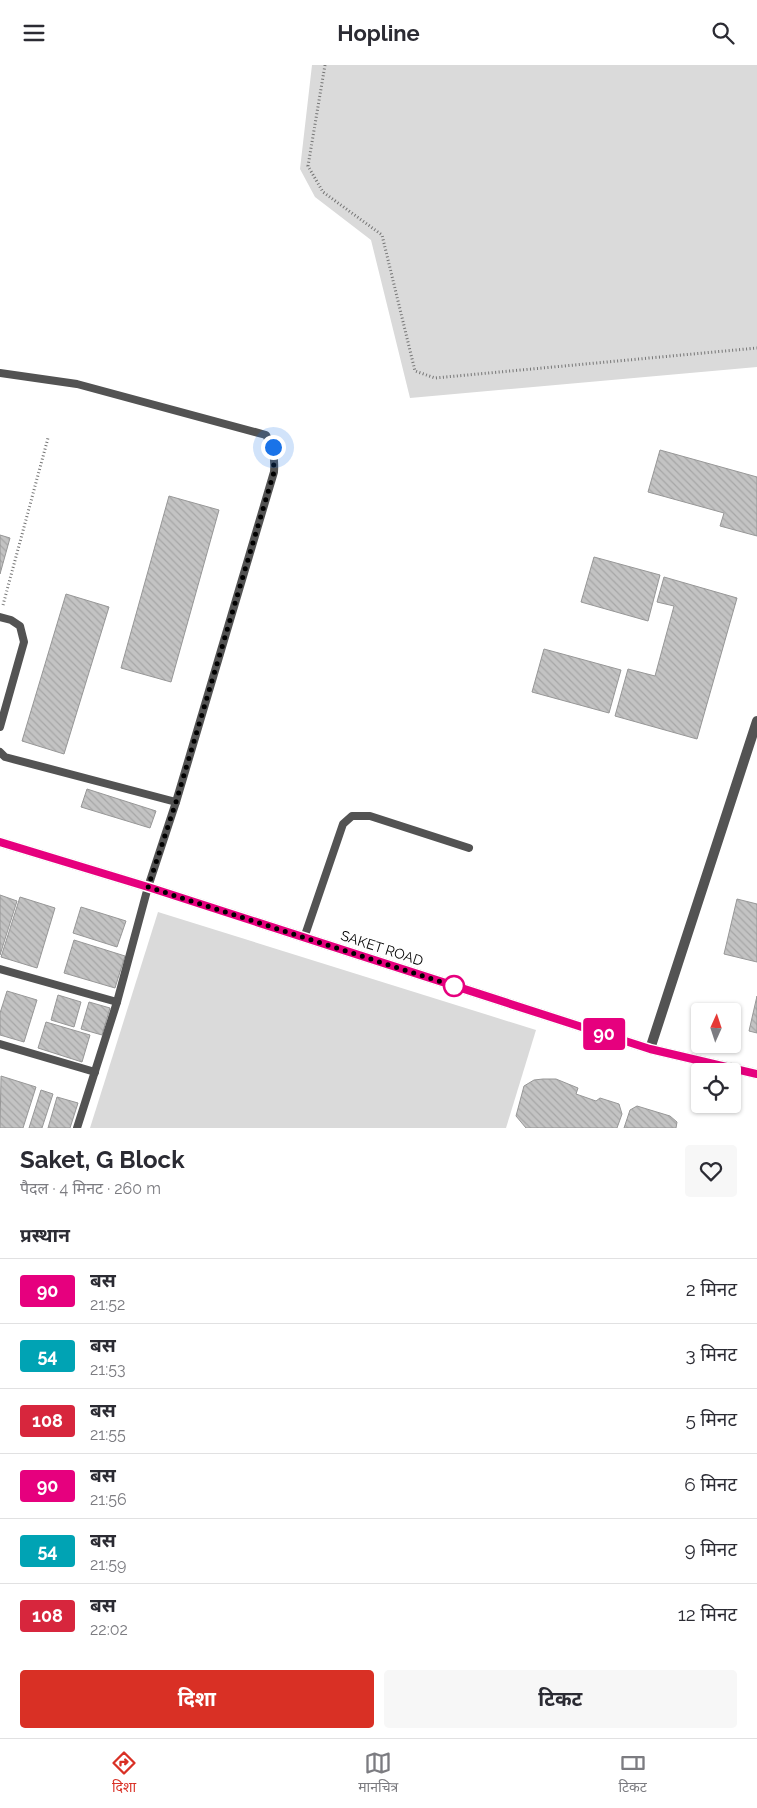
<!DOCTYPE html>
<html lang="hi">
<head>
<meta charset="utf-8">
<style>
  body { margin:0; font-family:Raleway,"Noto Sans Devanagari",sans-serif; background:#f7f7f7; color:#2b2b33; height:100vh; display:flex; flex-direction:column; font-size:19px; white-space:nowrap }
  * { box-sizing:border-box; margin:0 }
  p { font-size:16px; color:#7c7c81 }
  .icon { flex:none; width:28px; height:28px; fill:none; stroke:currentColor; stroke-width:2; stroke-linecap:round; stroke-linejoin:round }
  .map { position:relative; height:1063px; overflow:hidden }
  .sheet { display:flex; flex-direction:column; background:#fff; flex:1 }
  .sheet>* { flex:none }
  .badge { padding:0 10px; border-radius:4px; font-size:18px; line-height:32px }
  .needle { width:32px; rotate:3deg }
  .fabs { position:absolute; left:691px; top:938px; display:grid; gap:10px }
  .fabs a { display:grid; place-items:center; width:50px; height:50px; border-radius:5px; background:#fff; box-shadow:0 1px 4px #0004; font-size:25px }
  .you { position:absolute; width:25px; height:25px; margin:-12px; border:4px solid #fff; border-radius:50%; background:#1a73e8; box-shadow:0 0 0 8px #1a73e833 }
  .map>.badge { position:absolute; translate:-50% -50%; box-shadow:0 0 0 2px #fff }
  h2 { padding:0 20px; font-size:19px; line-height:45px }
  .round { display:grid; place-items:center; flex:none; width:52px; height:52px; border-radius:5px; background:#f7f7f7 }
  .summary { display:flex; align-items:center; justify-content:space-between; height:85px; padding:0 20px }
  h1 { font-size:24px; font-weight:700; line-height:38px }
  .action { display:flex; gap:10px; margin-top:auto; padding:10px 20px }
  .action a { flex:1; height:58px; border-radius:5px; background:#d93025; color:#fff; font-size:20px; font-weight:700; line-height:58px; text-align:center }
  .action a+a { background:#f7f7f7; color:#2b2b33 }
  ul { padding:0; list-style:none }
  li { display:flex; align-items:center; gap:15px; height:65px; padding:0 20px; border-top:1px solid #e1e1e2 }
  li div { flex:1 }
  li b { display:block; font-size:19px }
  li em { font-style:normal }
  li .badge { min-width:55px; font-weight:700; text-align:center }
  header { display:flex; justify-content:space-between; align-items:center; height:65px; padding:0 20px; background:#fff; font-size:22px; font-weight:700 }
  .tab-bar { display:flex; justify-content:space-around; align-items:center; height:70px; border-top:1px solid #e1e1e2; background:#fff; font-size:14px; color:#7c7c81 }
  .tab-bar a { display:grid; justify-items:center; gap:2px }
  .tab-bar .selected { color:#d93025 }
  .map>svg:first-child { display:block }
</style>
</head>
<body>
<header><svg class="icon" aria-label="menu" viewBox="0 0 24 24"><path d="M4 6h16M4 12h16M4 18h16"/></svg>Hopline<svg class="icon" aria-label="search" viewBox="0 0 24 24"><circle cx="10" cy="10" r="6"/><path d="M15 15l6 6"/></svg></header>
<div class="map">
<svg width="757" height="1063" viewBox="0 0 757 1063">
  <defs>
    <pattern id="building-back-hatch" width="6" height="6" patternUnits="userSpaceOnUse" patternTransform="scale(1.25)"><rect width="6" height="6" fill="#c3c3c3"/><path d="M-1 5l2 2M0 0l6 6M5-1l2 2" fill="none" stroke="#a6a6a6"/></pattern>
  </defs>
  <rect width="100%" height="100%" fill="#fff"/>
  <g fill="#dadada">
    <polygon points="312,0 757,0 757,302 410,333 371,175 315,132 300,104"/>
    <polygon points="158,847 536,965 506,1063 90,1063"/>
  </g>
  <g fill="url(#building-back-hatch)" stroke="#979797">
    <polygon points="660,385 757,412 757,471 720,461 724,448 648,427"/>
    <polygon points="169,431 219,445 171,617 121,603"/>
    <polygon points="0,470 10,473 0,509"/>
    <polygon points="594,492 660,510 648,556 581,537"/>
    <polygon points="664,512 737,533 697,674 615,651 628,604 655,611 674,541 657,537"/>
    <polygon points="66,529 109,542 64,689 22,676"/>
    <polygon points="544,584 621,605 609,648 532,627"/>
    <polygon points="87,724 156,746 150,763 81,742"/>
    <polygon points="0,830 17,836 0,890"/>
    <polygon points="20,832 55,843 37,903 1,892"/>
    <polygon points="737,834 757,839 757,897 724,889"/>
    <polygon points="81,842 126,856 117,882 73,868"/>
    <polygon points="74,875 125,891 115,923 64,908"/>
    <polygon points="7,926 37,935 24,977 0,970 0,948"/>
    <polygon points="58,930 81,937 74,962 51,955"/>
    <polygon points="757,931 757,968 749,966"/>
    <polygon points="89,937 110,943 102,970 81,964"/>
    <polygon points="46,957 90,970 82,997 38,983"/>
    <polygon points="1,1011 36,1022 23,1063 0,1063"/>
    <polygon points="543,1014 556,1014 578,1023 576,1029 596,1036 600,1033 619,1039 622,1049 617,1063 526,1063 516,1051 524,1021 534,1015"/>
    <polygon points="41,1025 53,1029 42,1063 29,1063"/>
    <polygon points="57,1032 78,1038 70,1063 48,1063"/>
    <polygon points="637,1041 670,1051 677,1057 676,1063 624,1063 630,1045"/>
  </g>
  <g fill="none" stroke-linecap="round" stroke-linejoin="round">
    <g stroke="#757575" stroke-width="3" stroke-dasharray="1 2.5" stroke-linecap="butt">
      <polyline points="325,0 308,101 323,127 382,170 415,306 435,313 757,283"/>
      <polyline points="3,540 48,373"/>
    </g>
    <g stroke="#535353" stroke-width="8">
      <path d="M0 308 77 319 266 370C273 382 275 392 274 407L176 737 148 822 117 937 77 1063"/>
      <polyline points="0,552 11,555 20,561 24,577 0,662"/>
      <polyline points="0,687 5,692 176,737"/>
      <polyline points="304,873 343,759 352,751 370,751 469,783"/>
      <polyline points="0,904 117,937"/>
      <polyline points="0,979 95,1007"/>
    </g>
    <polyline stroke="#535353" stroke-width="10" points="650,984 757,656"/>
    <polyline stroke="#202020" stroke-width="10" points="0,777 148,822 650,984 757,1009"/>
  </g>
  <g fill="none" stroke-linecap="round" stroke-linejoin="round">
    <defs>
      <polyline id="line" points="0,777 148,822 650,984 757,1009"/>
    </defs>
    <use href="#line" stroke="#fff" stroke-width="11"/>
    <use href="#line" stroke="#e6007e" stroke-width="8"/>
    <polyline stroke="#000" stroke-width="5" stroke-dasharray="0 9" points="273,382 274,407 176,737 148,822 454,921"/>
  </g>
  <circle fill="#fff" stroke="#e6007e" stroke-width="2.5" cx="454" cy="921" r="10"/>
  <g text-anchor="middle" stroke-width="4.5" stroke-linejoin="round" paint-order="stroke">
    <g font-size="14" fill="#000" stroke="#fff">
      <text transform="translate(382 883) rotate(18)" y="5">SAKET ROAD</text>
    </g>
  </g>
</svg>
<div class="fabs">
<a><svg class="needle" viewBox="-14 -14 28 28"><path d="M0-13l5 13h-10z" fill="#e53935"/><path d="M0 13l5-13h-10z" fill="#7c7c81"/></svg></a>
<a><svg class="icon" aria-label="locate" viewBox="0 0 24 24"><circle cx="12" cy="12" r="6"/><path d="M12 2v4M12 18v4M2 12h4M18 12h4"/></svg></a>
</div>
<div class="you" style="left:273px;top:382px"></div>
<b class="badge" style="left:604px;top:969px;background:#e6007e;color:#fff">90</b>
</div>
<section class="sheet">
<div class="summary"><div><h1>Saket, G Block</h1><p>पैदल · 4 मिनट · 260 m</p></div><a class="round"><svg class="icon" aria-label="heart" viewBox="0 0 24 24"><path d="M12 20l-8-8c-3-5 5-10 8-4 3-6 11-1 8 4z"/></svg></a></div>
<h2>प्रस्थान</h2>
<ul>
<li><span class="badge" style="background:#e6007e;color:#fff">90</span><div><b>बस</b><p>21:52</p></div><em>2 मिनट</em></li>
<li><span class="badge" style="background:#00a3b4;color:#fff">54</span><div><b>बस</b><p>21:53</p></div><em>3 मिनट</em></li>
<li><span class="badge" style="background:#d7263d;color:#fff">108</span><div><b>बस</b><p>21:55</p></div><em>5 मिनट</em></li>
<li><span class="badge" style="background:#e6007e;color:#fff">90</span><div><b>बस</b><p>21:56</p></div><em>6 मिनट</em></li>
<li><span class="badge" style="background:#00a3b4;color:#fff">54</span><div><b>बस</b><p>21:59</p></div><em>9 मिनट</em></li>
<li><span class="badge" style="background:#d7263d;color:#fff">108</span><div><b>बस</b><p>22:02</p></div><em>12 मिनट</em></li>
</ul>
<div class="action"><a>दिशा</a><a>टिकट</a></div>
</section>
<nav class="tab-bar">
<a class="selected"><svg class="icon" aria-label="directions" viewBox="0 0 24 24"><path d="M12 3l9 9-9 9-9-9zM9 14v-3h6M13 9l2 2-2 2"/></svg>दिशा</a>
<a><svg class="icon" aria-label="map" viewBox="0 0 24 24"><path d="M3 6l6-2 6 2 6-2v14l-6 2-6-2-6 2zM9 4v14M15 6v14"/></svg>मानचित्र</a>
<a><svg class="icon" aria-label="tickets" viewBox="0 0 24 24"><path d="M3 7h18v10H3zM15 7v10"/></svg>टिकट</a>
</nav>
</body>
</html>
